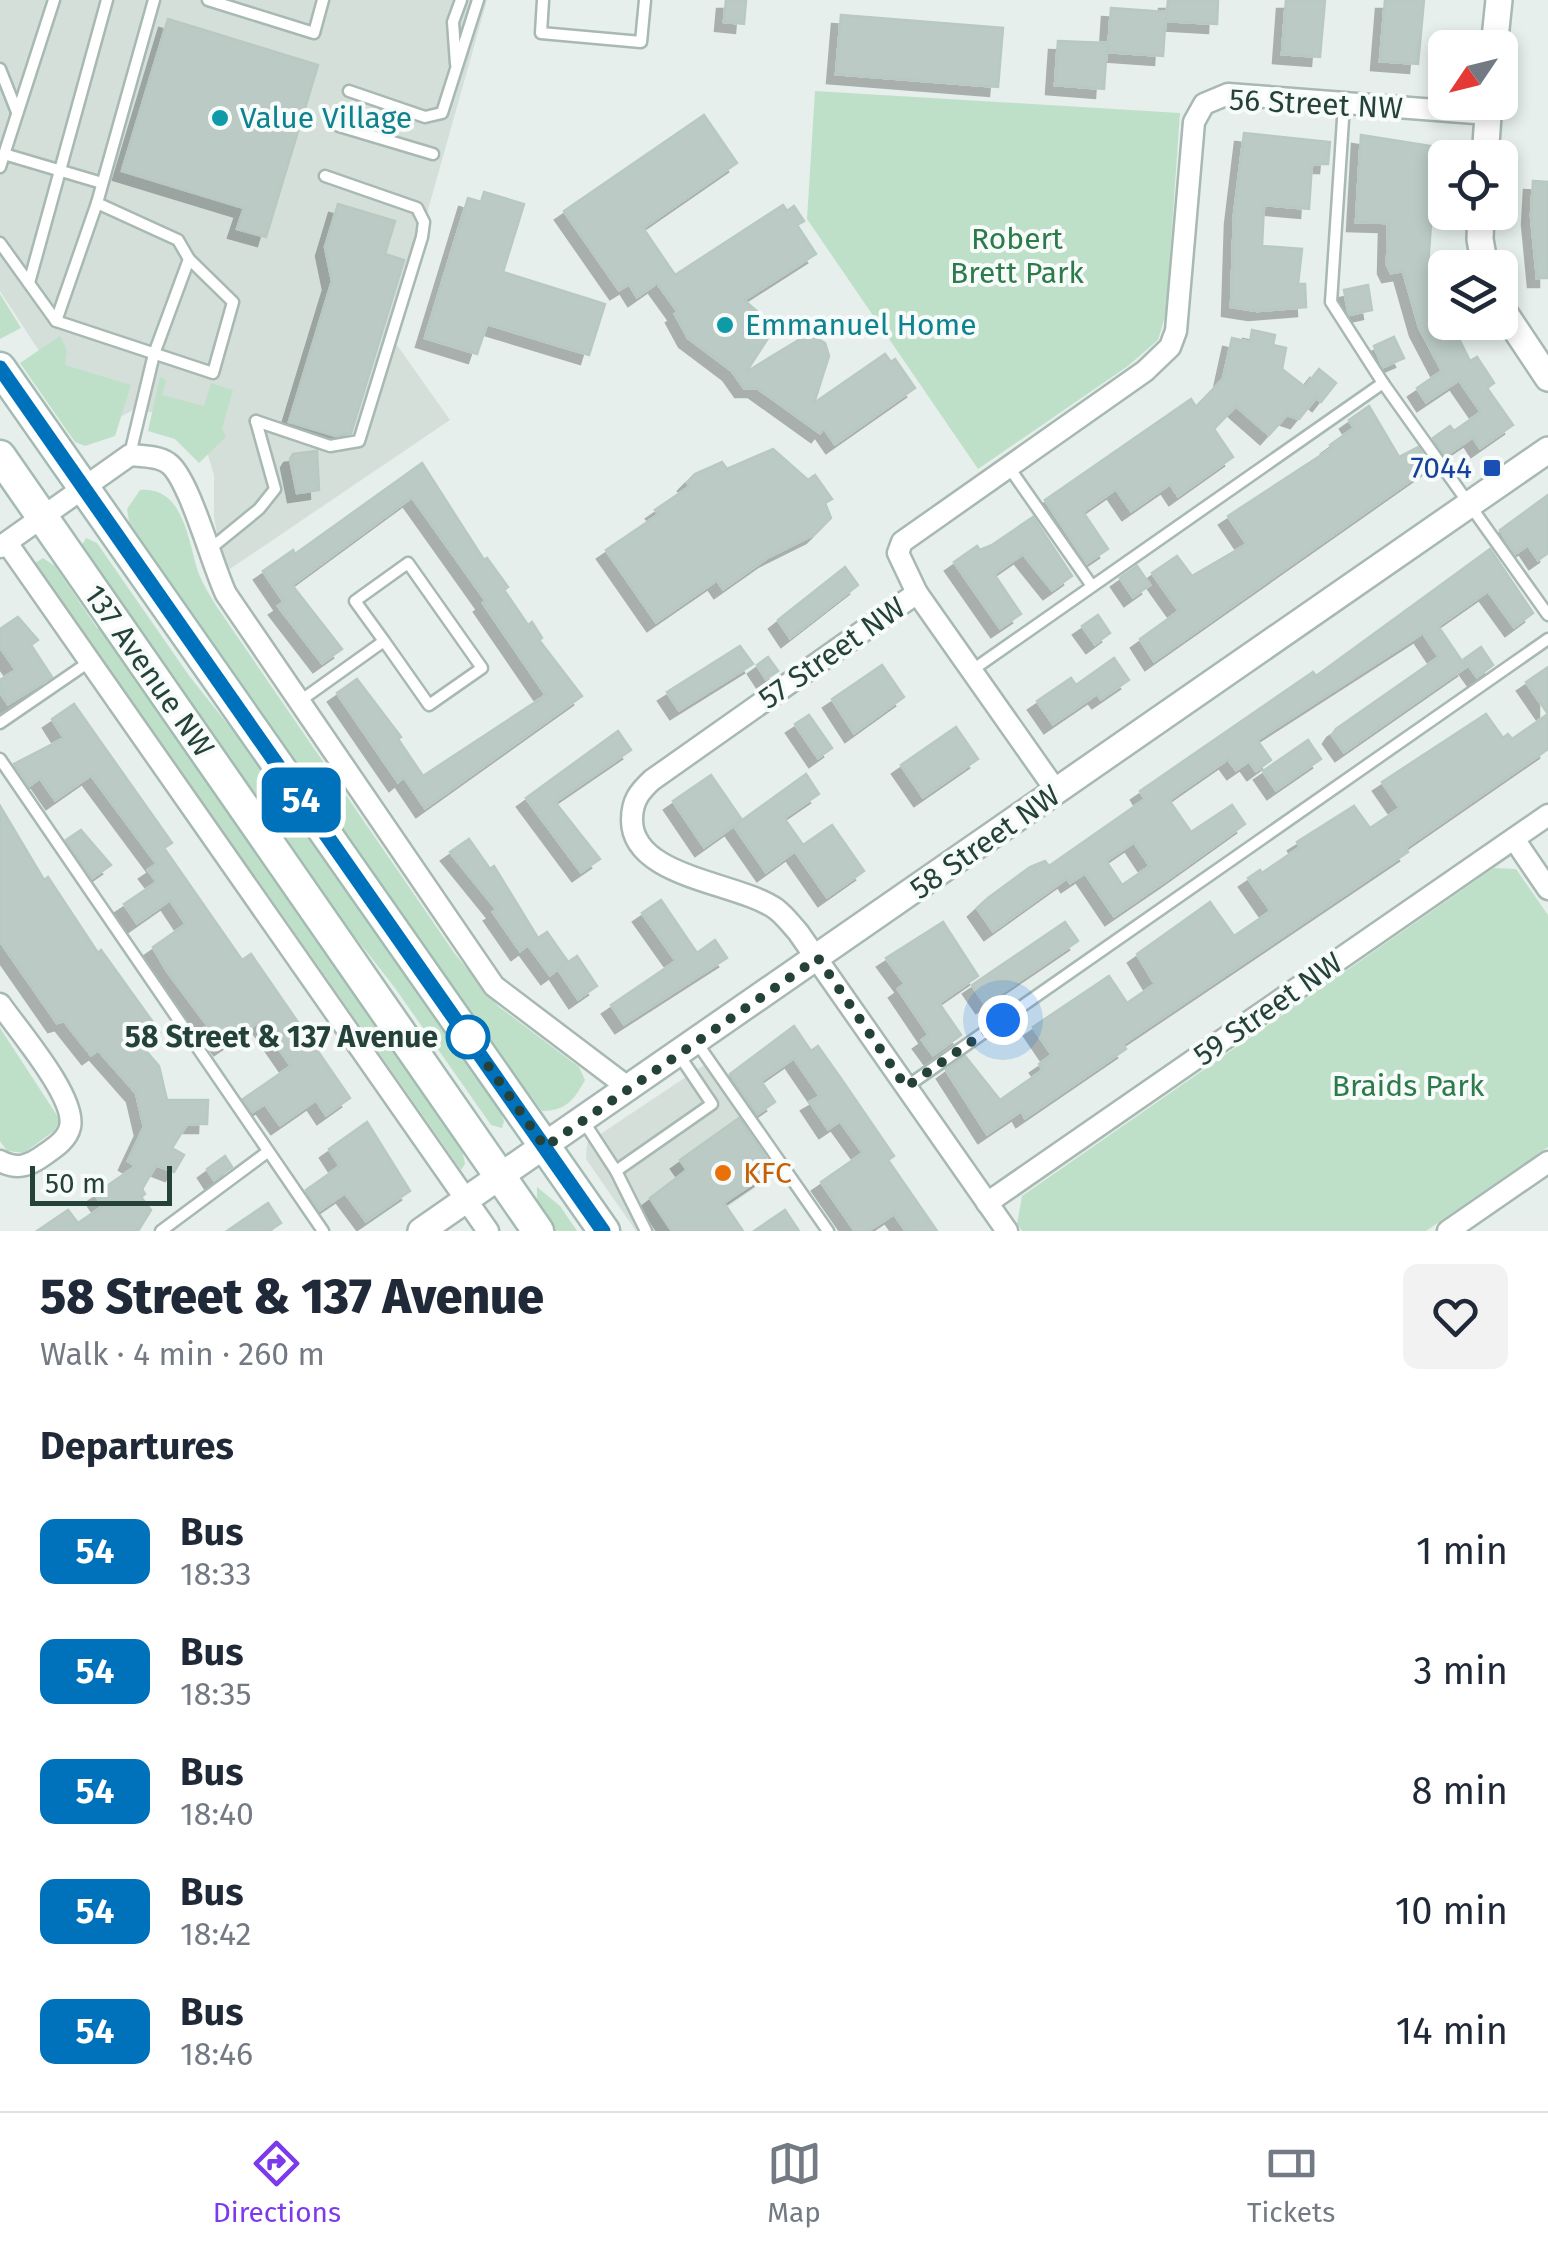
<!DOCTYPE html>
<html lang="en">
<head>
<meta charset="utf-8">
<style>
  body { margin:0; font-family:"Fira Sans",sans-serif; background:#f2f2f3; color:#1f2937; height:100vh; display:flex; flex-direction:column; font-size:38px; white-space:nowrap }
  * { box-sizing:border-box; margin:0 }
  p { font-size:32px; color:#747a83 }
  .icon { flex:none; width:55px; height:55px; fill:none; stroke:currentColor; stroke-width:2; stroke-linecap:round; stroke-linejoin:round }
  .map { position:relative; height:1231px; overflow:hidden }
  .side { display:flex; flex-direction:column; background:#fff; flex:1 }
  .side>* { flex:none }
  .badge { padding:0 20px; border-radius:15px; font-size:35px; line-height:65px }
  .needle { width:65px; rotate:235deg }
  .buttons { position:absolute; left:1428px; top:30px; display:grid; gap:20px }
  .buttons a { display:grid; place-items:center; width:90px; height:90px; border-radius:15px; background:#fff; box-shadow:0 5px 15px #0003; font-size:50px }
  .scale { position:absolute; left:30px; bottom:25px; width:142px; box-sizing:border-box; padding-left:10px; border:5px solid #24423a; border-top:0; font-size:28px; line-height:35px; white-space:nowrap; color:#24423a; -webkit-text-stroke:8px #f7fbf9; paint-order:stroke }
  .you { position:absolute; width:50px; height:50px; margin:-25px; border:8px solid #fff; border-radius:50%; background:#1a73e8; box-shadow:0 0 0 15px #1a73e833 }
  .map>.badge { position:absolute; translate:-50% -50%; box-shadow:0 0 0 5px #fff }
  h2 { padding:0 40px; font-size:38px; line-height:90px }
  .round { display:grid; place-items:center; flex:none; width:105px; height:105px; border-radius:15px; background:#f2f2f3 }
  .overview { display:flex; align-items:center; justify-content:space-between; height:170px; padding:0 40px }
  h1 { font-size:48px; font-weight:800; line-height:75px }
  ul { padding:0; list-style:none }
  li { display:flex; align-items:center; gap:30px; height:120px; padding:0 40px }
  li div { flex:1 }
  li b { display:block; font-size:38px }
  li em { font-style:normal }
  li .badge { min-width:110px; font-weight:700; text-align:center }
  .tabs { display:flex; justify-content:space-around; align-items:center; height:140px; border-top:2px solid #e0e1e3; background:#fff; font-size:28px; color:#747a83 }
  .tabs a { display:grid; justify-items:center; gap:5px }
  .tabs .current { color:#7c3aed }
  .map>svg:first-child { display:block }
</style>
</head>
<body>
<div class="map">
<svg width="1548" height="1231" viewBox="0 0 1548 1231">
  <defs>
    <filter id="shadow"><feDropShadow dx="-9" dy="9" stdDeviation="0" flood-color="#0004"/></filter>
  </defs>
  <rect width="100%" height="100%" fill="#e6efeb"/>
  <g fill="#d4dfda">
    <polygon points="0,0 487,0 392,338 450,420 224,573 214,517 214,475 204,442 165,414 133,410 92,432 0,291"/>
    <polygon points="707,1063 782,1169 693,1231 636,1231 586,1159 587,1143"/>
  </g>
  <g fill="#bfe0c8">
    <polygon points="815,91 1180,113 1166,313 1158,340 1128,366 978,469 807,219"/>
    <polygon points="0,294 21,328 0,339"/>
    <polygon points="60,336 67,350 65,365 131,385 115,436 85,446 75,442 20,363"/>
    <polygon points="160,377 166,380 162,395 204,406 211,383 233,390 222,429 226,437 199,463 175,439 148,431"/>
    <path d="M140 490C184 486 188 541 198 572 203 584 210 596 217 607L455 954 498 1006 579 1067 585 1080C574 1100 566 1111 542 1111L481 1027 477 1029 130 528 127 509Z"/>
    <polygon points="86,538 97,543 190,677 274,782 495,1099 504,1121 502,1128 491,1125 395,988 297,863 103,584 82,545"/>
    <polygon points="43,558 55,566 97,628 102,626 461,1145 465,1164 461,1170 35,563"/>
    <polygon points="1494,868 1516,869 1548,915 1548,1147 1426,1231 1022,1231 1017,1224 1022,1196"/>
    <polygon points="0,1028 60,1120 54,1131 24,1153 7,1151 0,1141"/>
    <polygon points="537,1187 560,1206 577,1231 555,1231 537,1201"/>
  </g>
  <g fill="#bbcac4" stroke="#b8c9c2" stroke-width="2.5" fill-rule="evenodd" filter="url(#shadow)">
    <polygon points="726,0 746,0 744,24 724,22"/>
    <polygon points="1168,0 1218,0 1217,24 1166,21"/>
    <polygon points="1286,0 1325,0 1320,57 1282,54"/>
    <polygon points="1385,0 1424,0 1418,64 1380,61"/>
    <polygon points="1111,8 1166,12 1163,56 1108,52"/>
    <polygon points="841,15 1003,28 998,87 836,74"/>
    <polygon points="168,19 318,65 266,237 237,229 244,208 122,171"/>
    <polygon points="1058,41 1107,43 1104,89 1055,85"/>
    <polygon points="704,115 737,163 643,228 675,275 783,205 787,211 794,206 804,221 797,225 816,254 744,300 759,313 750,314 774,329 746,372 802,338 813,336 825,343 829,356 814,403 885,354 891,362 895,359 915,388 835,444 824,428 820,433 757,388 744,388 732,371 688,338 675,314 678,312 657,283 637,297 629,284 619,290 564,211"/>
    <polygon points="1244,133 1330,142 1328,164 1312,164 1309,209 1264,205 1262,246 1302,249 1298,284 1305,284 1306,307 1257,311 1231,307 1234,215"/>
    <polygon points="1361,135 1437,147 1428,264 1445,319 1445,333 1454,329 1470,361 1477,357 1494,383 1487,388 1513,425 1480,448 1473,437 1445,456 1433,438 1450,426 1454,431 1481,412 1459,380 1426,402 1417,388 1442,371 1419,327 1403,271 1391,273 1387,265 1388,223 1356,222"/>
    <polygon points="1533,181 1548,182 1548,278 1537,278 1531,216"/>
    <polygon points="484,192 524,204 503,272 605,304 589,355 487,324 477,354 425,338 468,198 481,202"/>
    <polygon points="338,204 395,221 385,254 404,260 351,433 336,436 289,422 332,281 325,247"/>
    <polygon points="1368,285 1372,310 1349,315 1344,290"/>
    <polygon points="1252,330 1275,335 1273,345 1286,348 1282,369 1305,387 1319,369 1336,383 1321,402 1316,398 1299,419 1287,415 1269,435 1236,406 1214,429 1233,457 1178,496 1170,484 1131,511 1116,489 1083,512 1108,549 1087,563 1045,500 1191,399 1196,407 1223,379 1232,338 1250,342"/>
    <polygon points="1394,337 1404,358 1383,367 1374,346"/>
    <polygon points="1369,406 1399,457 1418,447 1431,466 1154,661 1140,639 1179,611 1152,573 1177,556 1192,576 1247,544 1228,516 1332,448 1330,445 1354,428 1349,420"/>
    <polygon points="773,449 808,480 815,475 832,499 825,503 831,518 815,534 767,558 723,589 717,580 656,622 606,550 659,514 655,510 690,486 687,482 695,474 722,462 727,469"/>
    <polygon points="317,451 319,490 297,493 290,459 293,454"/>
    <polygon points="422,463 484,560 487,558 508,587 504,590 528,625 532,622 542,638 539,640 582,696 425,808 404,777 398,782 337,693 357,679 401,737 398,739 423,776 546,695 483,603 486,601 412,497 292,585 342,649 322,663 278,606 284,602 263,571 293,550 295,554"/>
    <polygon points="1548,495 1548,553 1538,560 1528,545 1515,554 1500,530"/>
    <polygon points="1033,517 1072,576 1052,590 1023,554 994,574 1021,614 1000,628 954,562 977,546 980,550 992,545"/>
    <path d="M1490 549 1533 613 1514 627 1488 591 1438 626 1466 667 1344 752 1332 735 1336 729 1439 657 1423 633 1257 740 1271 760 1256 771 1249 761 1236 770 1228 759 1169 800 1191 832 1232 805 1245 824 1171 877 1114 916 1085 873 1070 883 1067 878 993 931 977 908 988 898 1030 867 1045 861 1049 866 1145 799 1140 791 1313 672 1316 676ZM1134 842 1150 866 1122 885 1106 861Z"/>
    <polygon points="1137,566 1150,585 1133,597 1120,578"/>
    <polygon points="845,567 858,585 790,638 778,620"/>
    <polygon points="1098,615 1110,633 1095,644 1082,626"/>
    <polygon points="18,617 38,640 31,645 52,677 8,704 0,692 0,680 16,670 0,647 0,629"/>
    <polygon points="740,646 753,664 679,710 667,692"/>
    <polygon points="1481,647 1493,665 1477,677 1464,659"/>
    <polygon points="768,657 778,671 766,679 757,665"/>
    <polygon points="1114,658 1129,680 1101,699 1097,694 1053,724 1037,701 1071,678 1076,685"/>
    <polygon points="882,665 904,697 854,733 832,699"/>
    <polygon points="1548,667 1548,714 1526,682"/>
    <polygon points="74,704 172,843 164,848 242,960 251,954 350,1098 326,1115 316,1100 280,1125 265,1104 252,1112 243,1099 291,1066 260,1021 223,1046 167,971 153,947 186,924 170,900 137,923 124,904 157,882 148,870 157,864 91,775 55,800 40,778 29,786 14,764 64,738 52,719"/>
    <polygon points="1486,714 1503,738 1508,734 1512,739 1548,714 1548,749 1405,848 1408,852 1123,1044 1126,1049 1025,1118 1021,1111 987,1134 946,1070 965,1056 1000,1100 1043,1070 1039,1064 1052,1055 1033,1027 1109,976 1127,1003 1155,984 1137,954 1210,902 1234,936 1271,911 1248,878 1260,870 1262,873 1300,847 1297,842 1354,806 1370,828 1400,808 1382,782"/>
    <polygon points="809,715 832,748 818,758 795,724"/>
    <polygon points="956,727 978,759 923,797 901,765"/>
    <polygon points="618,731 631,750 555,802 600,859 581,872 526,798"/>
    <polygon points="1308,740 1321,759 1276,790 1263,771"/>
    <polygon points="806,774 819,794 784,818 803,845 832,825 864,871 827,897 795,851 766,872 734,826"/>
    <polygon points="711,775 742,820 704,847 673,801"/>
    <polygon points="0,806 44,880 48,877 98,953 101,950 160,1032 141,1045 159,1066 167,1100 208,1100 207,1124 187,1124 172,1148 184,1155 174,1172 156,1165 142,1189 145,1194 141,1197 151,1210 138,1231 37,1231 68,1210 78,1223 103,1206 95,1194 136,1166 128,1161 144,1127 136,1093 98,1050 91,1055 64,1021 57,1023 0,941"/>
    <polygon points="81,830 111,865 92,878 66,840"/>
    <polygon points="469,839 490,869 494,866 538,938 547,932 568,962 550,975 528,945 520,951 493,912 497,910 450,852"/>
    <polygon points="661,900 697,953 715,940 727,958 624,1024 611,1005 676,961 642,913"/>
    <polygon points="943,922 978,976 939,1003 961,1035 933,1055 922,1040 929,1035 898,989 905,984 886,958"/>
    <polygon points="1065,922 1078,941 985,1004 972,985"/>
    <polygon points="577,956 597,986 578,999 558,969"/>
    <polygon points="794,1026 811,1051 818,1046 842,1080 894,1156 888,1160 937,1231 906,1231 894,1214 868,1231 855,1231 821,1182 863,1153 840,1121 828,1129 810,1102 820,1096 794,1058 761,1081 775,1102 757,1114 730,1074"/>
    <polygon points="739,1118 766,1158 764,1176 724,1203 743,1231 672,1231 650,1198 687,1170 680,1160"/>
    <polygon points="367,1122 410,1191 366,1221 345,1193 320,1210 306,1190 340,1166 329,1149"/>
    <polygon points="225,1156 232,1167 214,1180 207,1169"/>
    <polygon points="268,1203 281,1223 269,1231 227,1231"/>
    <polygon points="785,1210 799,1231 754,1231"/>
  </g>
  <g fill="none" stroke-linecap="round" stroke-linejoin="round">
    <defs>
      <g id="service">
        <polyline points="208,0 314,33 323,0"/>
        <polyline points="543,0 541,33 641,42 645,0"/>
        <polyline points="456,64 453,22 461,0"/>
        <polyline points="0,69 17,112"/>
        <polyline points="349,91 425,117 442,113 478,0"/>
        <polyline points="1344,104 1331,302 1383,383 1548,615"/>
        <polyline points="339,126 433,154"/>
        <polyline points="4,154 102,183"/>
        <polyline points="0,167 54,0"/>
        <polyline points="0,243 56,321 213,373 233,302 189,259 178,240 97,203 154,0"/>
        <polyline points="29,283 107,0"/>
        <polyline points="56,321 97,203"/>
        <polyline points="256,421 330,446 359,441 422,237 424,222 417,208 325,176"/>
        <polyline points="130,454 154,354 189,259"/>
        <polyline points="1008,466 1092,586"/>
        <polyline points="210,549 259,509 275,489 256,421"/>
        <polyline points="971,671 1383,383"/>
        <polyline points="300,701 384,641 429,705 482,668 408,563 355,601 384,641"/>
        <polyline points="0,723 89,662"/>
        <polyline points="0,759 323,1231"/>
        <polyline points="697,1043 828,1231"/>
        <polyline points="906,1087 1548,639"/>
        <polyline points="584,1122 616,1171 712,1104 679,1055"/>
        <polyline points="616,1171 646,1231"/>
        <polyline points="161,1231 266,1153"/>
      </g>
      <g id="minor">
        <polyline points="7,543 488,1231"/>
        <path d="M0 547 130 455C141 456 159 456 168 463 189 477 212 565 226 594L494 986 630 1089"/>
        <path d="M917 593 652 780C639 792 632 801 632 820 632 878 738 882 776 909 784 915 791 924 798 932L1007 1231"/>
        <polyline points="1057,792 917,593 898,553 902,542 1145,371 1170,347 1176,331 1194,122 1204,104 1228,94 1488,114"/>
        <polyline points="1514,839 1548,889"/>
        <path d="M0 1004C18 1030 77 1098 70 1127 67 1140 54 1148 44 1155 29 1166 17 1170 0 1161"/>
        <polyline points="987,1203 1548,815"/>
        <polyline points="1448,1231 1548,1162"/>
      </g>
      <g id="tertiary">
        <polyline points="1494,48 1499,0"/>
        <polyline points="1485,158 1489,102"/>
        <polyline points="1481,212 1480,239 1485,268"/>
        <polyline points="1500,306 1548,378"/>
        <polyline points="421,1231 1548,450"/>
      </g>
      <g id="secondary">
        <polyline points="0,368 604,1231"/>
        <polyline points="0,456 538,1231"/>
      </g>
    </defs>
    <use href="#service" stroke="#a8b8b2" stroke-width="15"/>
    <use href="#minor" stroke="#a8b8b2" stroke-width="25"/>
    <use href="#tertiary" stroke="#a8b8b2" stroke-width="30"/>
    <use href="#secondary" stroke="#a4bbb3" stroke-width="35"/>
    <use href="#service" stroke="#fff" stroke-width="10"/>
    <use href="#minor" stroke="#fff" stroke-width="20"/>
    <use href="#tertiary" stroke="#fff" stroke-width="25"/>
    <use href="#secondary" stroke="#fff" stroke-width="30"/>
  </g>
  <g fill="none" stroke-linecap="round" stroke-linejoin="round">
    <defs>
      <polyline id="line" points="0,368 603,1231"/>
    </defs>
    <use href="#line" stroke="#fff" stroke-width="22"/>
    <use href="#line" stroke="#0072bc" stroke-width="15"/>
    <polyline stroke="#24423a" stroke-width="10" stroke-dasharray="0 18" points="468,1037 545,1147 818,958 906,1087 1003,1020"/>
  </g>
  <g fill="#0f9aa8" stroke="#f7fbf9" stroke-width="4">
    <circle cx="220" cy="118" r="10"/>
    <circle cx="725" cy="325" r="10"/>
  </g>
  <rect fill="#1a4fb4" stroke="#f7fbf9" stroke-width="4" x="1482" y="458" width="20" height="20" rx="5"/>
  <circle fill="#fff" stroke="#0072bc" stroke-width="5" cx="468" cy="1037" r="20"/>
  <circle fill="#e8710a" stroke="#f7fbf9" stroke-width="4" cx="723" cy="1173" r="10"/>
  <g text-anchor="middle" stroke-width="8" stroke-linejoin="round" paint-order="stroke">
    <g font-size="30" fill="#24423a" stroke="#f7fbf9">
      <text transform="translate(1316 104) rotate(3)" y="10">56 Street NW</text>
      <text transform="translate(832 653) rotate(-35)" y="10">57 Street NW</text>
      <text transform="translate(149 671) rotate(55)" y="10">137 Avenue NW</text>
      <text transform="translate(985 842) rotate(-35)" y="10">58 Street NW</text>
      <text transform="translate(1268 1009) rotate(-35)" y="10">59 Street NW</text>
    </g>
    <g font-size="30" fill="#0d838f" stroke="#f7fbf9" text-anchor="start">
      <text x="240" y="128">Value Village</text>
      <text x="745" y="335">Emmanuel Home</text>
    </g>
    <g font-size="30" fill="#2d7a4b" stroke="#f7fbf9">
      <text x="1017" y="249">Robert<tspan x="1017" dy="34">Brett Park</tspan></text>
      <text x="1408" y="1096">Braids Park</text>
    </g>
    <g font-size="30" fill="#164399" stroke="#f7fbf9" text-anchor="end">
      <text x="1472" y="478">7044</text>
    </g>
    <g font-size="30" font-weight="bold" fill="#24423a" stroke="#f7fbf9" text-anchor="end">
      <text x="438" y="1047">58 Street &amp; 137 Avenue</text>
    </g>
    <g font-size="30" fill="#c56008" stroke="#f7fbf9" text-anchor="start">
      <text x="743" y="1183">KFC</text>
    </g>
  </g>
</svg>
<div class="buttons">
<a><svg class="needle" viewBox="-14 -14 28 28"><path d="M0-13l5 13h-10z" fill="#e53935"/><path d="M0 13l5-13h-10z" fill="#747a83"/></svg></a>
<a><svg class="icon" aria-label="locate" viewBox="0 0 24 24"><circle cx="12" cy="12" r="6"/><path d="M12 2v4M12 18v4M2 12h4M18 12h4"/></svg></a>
<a><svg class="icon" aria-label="layers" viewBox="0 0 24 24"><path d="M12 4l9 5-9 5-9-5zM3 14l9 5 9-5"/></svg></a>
</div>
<div class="scale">50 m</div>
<div class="you" style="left:1003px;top:1020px"></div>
<b class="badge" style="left:301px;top:800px;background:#0072bc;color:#fff">54</b>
</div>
<section class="side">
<div class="overview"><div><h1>58 Street &amp; 137 Avenue</h1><p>Walk · 4 min · 260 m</p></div><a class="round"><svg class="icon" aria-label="heart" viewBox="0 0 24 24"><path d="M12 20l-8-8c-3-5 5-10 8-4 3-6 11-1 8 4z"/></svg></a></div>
<h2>Departures</h2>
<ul>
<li><span class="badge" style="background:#0072bc;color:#fff">54</span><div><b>Bus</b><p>18:33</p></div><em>1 min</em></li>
<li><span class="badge" style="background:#0072bc;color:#fff">54</span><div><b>Bus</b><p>18:35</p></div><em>3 min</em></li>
<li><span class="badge" style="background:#0072bc;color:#fff">54</span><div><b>Bus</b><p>18:40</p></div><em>8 min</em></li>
<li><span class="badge" style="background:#0072bc;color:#fff">54</span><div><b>Bus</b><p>18:42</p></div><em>10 min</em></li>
<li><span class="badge" style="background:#0072bc;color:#fff">54</span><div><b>Bus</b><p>18:46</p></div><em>14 min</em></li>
</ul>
</section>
<nav class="tabs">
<a class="current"><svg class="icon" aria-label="directions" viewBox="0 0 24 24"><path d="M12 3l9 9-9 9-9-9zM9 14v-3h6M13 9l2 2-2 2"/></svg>Directions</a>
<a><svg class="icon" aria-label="map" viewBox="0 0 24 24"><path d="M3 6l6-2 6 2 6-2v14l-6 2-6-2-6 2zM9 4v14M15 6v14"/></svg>Map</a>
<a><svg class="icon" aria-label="tickets" viewBox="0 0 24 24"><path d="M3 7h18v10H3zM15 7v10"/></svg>Tickets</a>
</nav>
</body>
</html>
